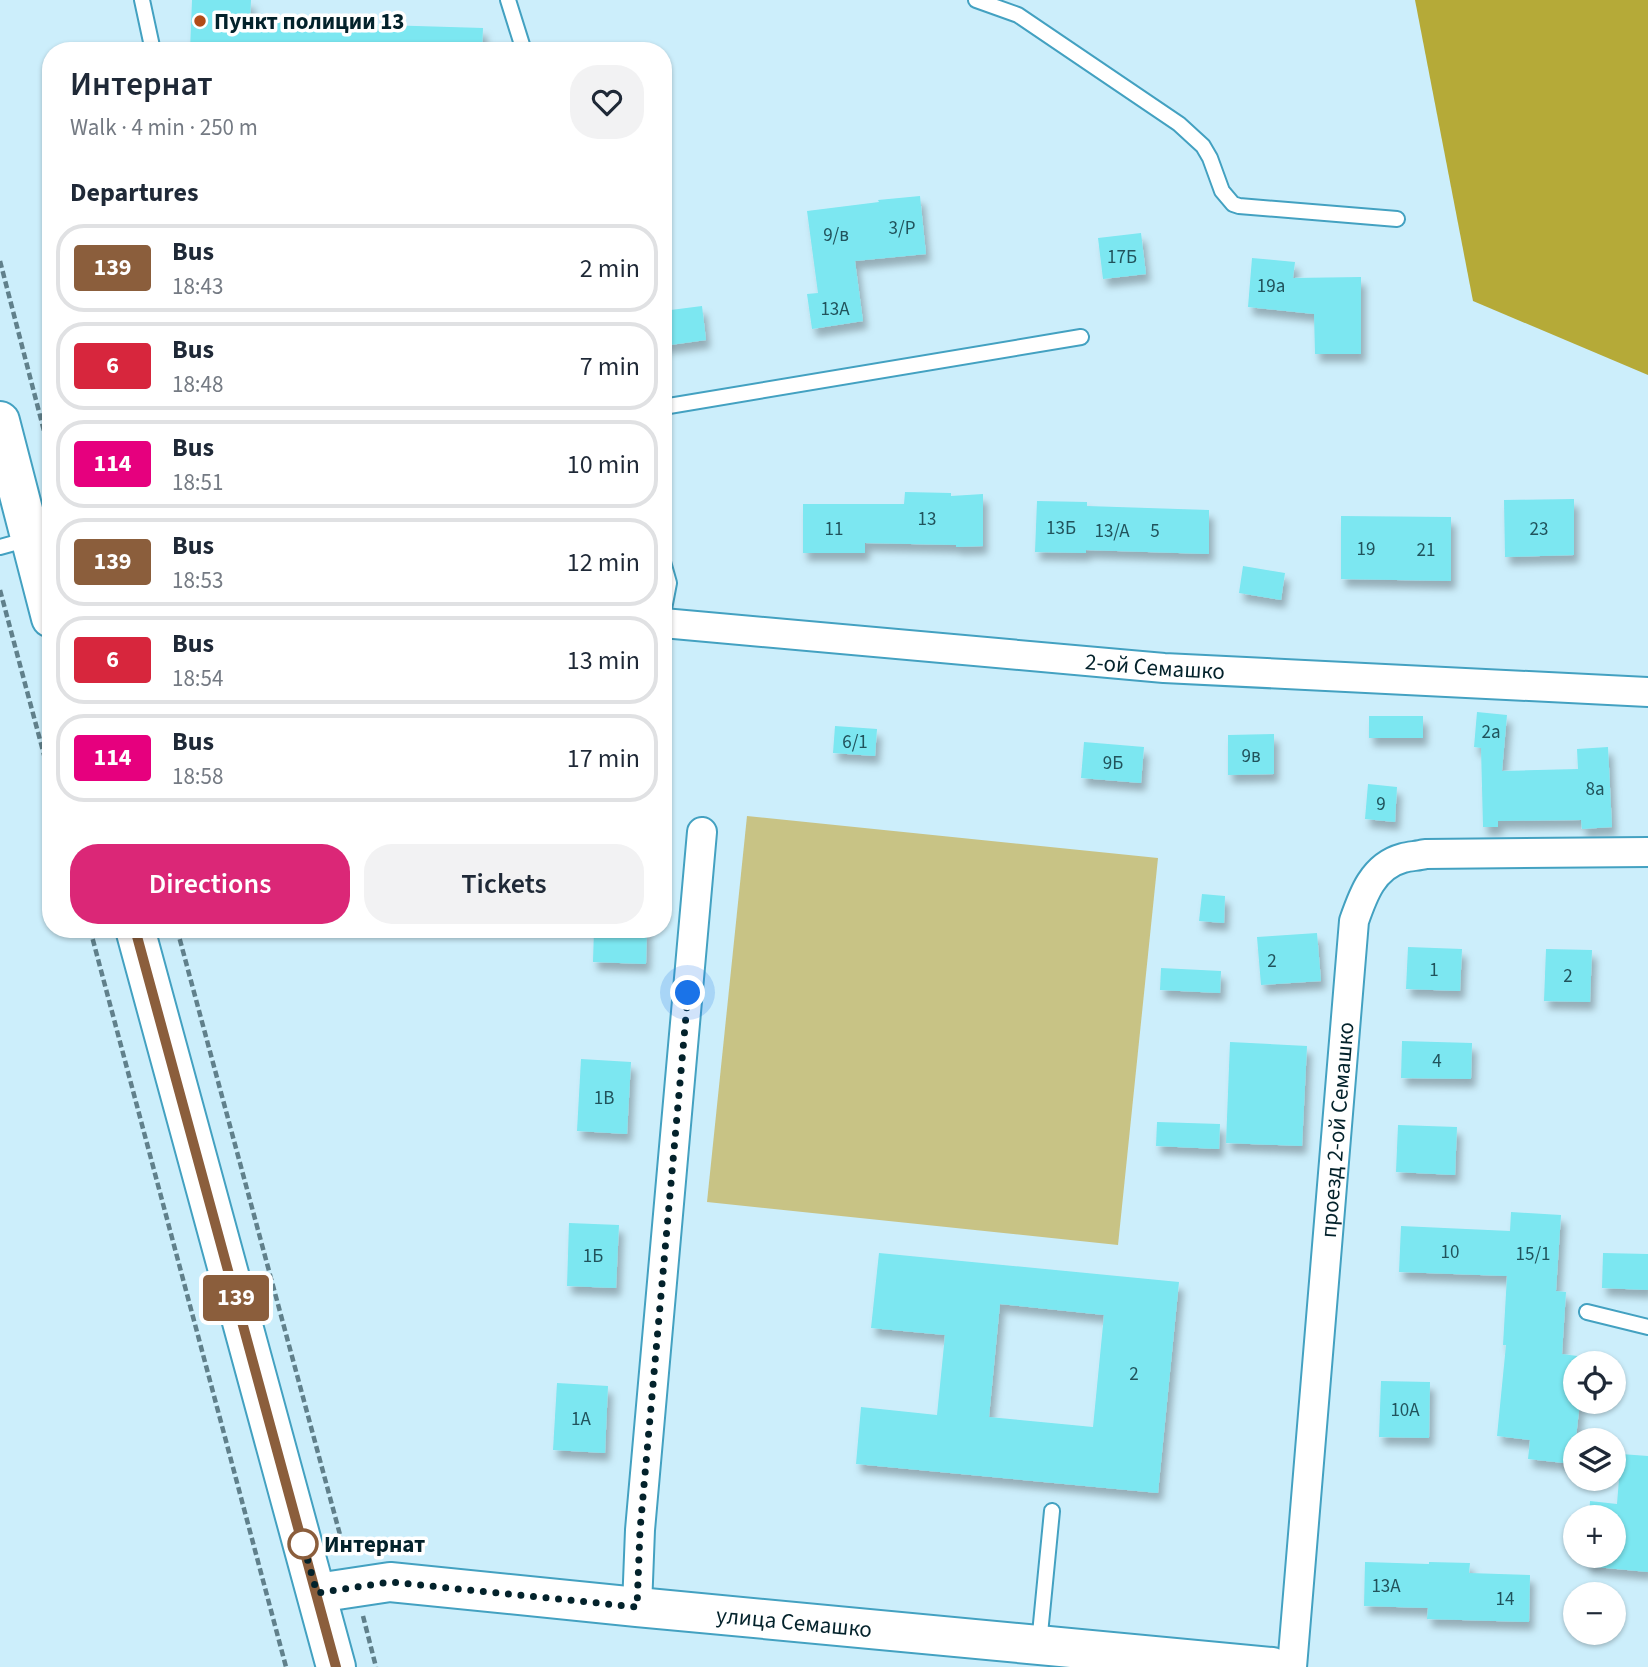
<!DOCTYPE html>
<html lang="en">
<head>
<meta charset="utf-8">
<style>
  body { margin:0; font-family:"Source Sans 3",sans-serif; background:#f2f2f3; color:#1f2937; height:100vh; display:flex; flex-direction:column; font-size:26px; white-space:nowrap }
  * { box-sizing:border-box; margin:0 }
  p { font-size:23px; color:#747a83 }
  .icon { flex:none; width:38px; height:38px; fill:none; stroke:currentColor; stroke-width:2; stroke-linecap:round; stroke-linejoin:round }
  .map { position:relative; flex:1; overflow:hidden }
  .drawer { position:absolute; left:42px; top:42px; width:630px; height:896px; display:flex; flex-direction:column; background:#fff; border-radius:28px; box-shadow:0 2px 5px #0004 }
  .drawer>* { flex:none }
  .badge { padding:0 14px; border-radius:5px; font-size:24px; line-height:46px }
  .tools { position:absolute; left:1563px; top:1351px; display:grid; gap:14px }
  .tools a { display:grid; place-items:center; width:63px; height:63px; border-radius:50%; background:#fff; box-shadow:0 2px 5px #0004; font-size:35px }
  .you { position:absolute; width:35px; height:35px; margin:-18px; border:5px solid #fff; border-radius:50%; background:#1a73e8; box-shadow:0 0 0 10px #1a73e833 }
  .map>.badge { position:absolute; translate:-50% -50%; box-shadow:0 0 0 4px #fff }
  h2 { padding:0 28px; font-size:26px; line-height:63px }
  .round { display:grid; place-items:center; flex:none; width:74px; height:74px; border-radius:28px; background:#f2f2f3 }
  .headline { display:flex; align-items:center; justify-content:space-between; height:119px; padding:0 28px }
  h1 { font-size:33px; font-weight:600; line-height:52px }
  .cta { display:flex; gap:14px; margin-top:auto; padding:14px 28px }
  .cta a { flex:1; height:80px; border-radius:28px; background:#db2777; color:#fff; font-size:28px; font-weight:600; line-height:80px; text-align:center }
  .cta a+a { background:#f2f2f3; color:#1f2937 }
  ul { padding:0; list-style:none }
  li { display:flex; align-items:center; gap:21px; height:88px; margin:0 14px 10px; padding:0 14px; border:4px solid #e0e1e3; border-radius:28px }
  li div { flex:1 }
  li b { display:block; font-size:26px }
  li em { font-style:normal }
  li .badge { min-width:77px; font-weight:700; text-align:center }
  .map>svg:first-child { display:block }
</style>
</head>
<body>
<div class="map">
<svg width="1648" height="1667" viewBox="0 0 1648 1667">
  <defs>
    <filter id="shadow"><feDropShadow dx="4.5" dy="8" stdDeviation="3.5" flood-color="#0004"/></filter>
  </defs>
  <rect width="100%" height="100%" fill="#cceefb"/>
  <polygon fill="#c8c385" points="747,816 1158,858 1118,1245 707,1202"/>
  <polygon fill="#b5aa38" points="1415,0 1648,0 1648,375 1473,301"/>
  <g fill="#7ce7f1" fill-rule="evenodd" filter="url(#shadow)">
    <polygon points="192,0 251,0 250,21 483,28 482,51 190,51"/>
    <polygon points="920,196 926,254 855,261 863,321 812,329 807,294 818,293 807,211 879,202 878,200"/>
    <polygon points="1141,233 1146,274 1103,279 1098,238"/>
    <polygon points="1252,258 1295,262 1293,278 1361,277 1361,354 1315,354 1314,314 1248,307"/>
    <polygon points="702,306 706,340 663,346 663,311"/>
    <polygon points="905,492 951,493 951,496 983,494 983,546 956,547 956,545 865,543 865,553 803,553 803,504 904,504"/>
    <polygon points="1574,499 1574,555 1505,557 1504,500"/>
    <polygon points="1037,501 1087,502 1087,506 1209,510 1209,554 1086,550 1086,553 1035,552"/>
    <polygon points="1341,516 1451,517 1451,581 1341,579"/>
    <polygon points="1243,566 1285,573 1281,600 1239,593"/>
    <polygon points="1477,712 1507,715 1502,771 1578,769 1577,749 1608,747 1612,827 1582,829 1581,820 1498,821 1498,827 1483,827 1481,748 1474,747"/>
    <rect x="1369" y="716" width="54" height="22"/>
    <polygon points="835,726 877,729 875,756 833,753"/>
    <polygon points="1274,734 1274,774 1228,775 1228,735"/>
    <polygon points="1084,742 1144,747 1141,783 1081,778"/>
    <polygon points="1368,784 1397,787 1395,822 1365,819"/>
    <polygon points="1202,894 1225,896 1224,923 1199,921"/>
    <polygon points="594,929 647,929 646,964 593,962"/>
    <polygon points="1317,933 1321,981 1261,985 1257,937"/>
    <polygon points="1408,947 1462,949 1460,991 1406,989"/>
    <polygon points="1546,949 1592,950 1590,1002 1544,1001"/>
    <polygon points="1161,968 1221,971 1220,993 1160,990"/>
    <polygon points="1402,1041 1472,1043 1471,1079 1401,1078"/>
    <polygon points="1230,1042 1307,1046 1302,1146 1226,1143"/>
    <polygon points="581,1059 631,1062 627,1134 577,1131"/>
    <polygon points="1157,1122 1220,1124 1219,1149 1156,1146"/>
    <polygon points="1398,1125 1457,1127 1455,1175 1396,1172"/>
    <polygon points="1511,1212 1561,1215 1556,1291 1566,1292 1562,1354 1585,1357 1584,1363 1575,1363 1575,1402 1580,1402 1573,1464 1528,1459 1530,1440 1497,1436 1506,1345 1503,1345 1507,1276 1399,1272 1401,1226 1510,1231"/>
    <polygon points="569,1223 619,1225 616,1288 567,1286"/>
    <path d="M879 1253 1179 1282 1158 1493 856 1464 861 1407 937 1415 945 1335 871 1328ZM1000 1304 1104 1315 1093 1427 989 1417Z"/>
    <polygon points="1603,1253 1648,1254 1648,1290 1602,1288"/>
    <polygon points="1381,1381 1430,1382 1429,1438 1379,1437"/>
    <polygon points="557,1383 608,1386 605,1453 553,1450"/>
    <polygon points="1621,1454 1648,1456 1648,1572 1585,1566 1586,1556 1614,1556 1614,1517 1589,1517 1590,1501 1617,1504"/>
    <polygon points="1365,1562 1429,1564 1429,1562 1470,1563 1469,1573 1530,1575 1529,1622 1427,1619 1428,1608 1364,1606"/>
  </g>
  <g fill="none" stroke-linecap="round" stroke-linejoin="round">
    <defs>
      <g id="lane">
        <polyline points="142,0 153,51"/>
        <polyline points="508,0 524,51"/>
        <polyline points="976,0 1018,15 1179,124 1203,146 1210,158 1222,191 1233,204 1239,206 1397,219"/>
        <polyline points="663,407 1081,337"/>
        <polyline points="0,547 29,539"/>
        <polyline points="663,562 669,583 663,614"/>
        <polyline points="1587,1312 1648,1327"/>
        <polyline points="1039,1644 1052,1511"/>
      </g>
      <g id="street">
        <path id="s1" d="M663 623 1164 668 1648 692"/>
        <polyline points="637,1607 640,1530 702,832"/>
        <path id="s2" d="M1292 1667 1354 921C1363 895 1373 866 1403 858 1410 856 1418 856 1425 854L1648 852"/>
      </g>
      <g id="secondary">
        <polyline points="0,421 51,618"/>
        <polyline points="135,929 336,1667"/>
        <path id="s3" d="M317 1593 390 1582 637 1607 1272 1667"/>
      </g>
    </defs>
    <use href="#lane" stroke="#43a1c1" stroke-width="18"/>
    <use href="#street" stroke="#43a1c1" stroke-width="32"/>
    <use href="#secondary" stroke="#43a1c1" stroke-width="42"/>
    <g stroke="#60808b" stroke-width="4.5" stroke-dasharray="7 3.5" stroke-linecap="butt">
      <polyline points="0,261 51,458"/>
      <polyline points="0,590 51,781"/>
      <polyline points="90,929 286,1667"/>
      <polyline points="177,929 346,1557"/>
      <polyline points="363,1616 376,1667"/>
    </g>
    <use href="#lane" stroke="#fff" stroke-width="14"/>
    <use href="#street" stroke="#fff" stroke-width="28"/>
    <use href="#secondary" stroke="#fff" stroke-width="38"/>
  </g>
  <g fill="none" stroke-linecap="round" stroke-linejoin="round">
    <defs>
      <polyline id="line" points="135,929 336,1667"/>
    </defs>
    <use href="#line" stroke="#fff" stroke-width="16"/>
    <use href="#line" stroke="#8b5e3c" stroke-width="10"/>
    <polyline stroke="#03222b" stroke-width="7" stroke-dasharray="0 12.6" points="303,1544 302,1540 317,1593 390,1582 637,1607 640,1530 688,993"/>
  </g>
  <circle fill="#b14c19" stroke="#fff" stroke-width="2.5" cx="200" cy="21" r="7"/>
  <circle fill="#fff" stroke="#8b5e3c" stroke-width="3.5" cx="303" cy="1544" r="14"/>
  <g text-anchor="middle" stroke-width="7" stroke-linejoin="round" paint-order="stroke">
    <g font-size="19" fill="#21535c">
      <text x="902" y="234">3/Р</text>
      <text x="836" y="241">9/в</text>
      <text x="1122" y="263">17Б</text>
      <text x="1271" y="292">19а</text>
      <text x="835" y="315">13А</text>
      <text x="927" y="525">13</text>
      <text x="1061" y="534">13Б</text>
      <text x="834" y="535">11</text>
      <text x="1539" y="535">23</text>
      <text x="1112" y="537">13/А</text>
      <text x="1155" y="537">5</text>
      <text x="1366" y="555">19</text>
      <text x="1426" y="556">21</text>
      <text x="1491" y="738">2а</text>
      <text x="855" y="748">6/1</text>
      <text x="1251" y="762">9в</text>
      <text x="1113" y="769">9Б</text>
      <text x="1595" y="795">8а</text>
      <text x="1381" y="810">9</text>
      <text x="1272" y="967">2</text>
      <text x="1434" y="976">1</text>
      <text x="1568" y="982">2</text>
      <text x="1437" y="1067">4</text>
      <text x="604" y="1104">1В</text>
      <text x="1450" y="1258">10</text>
      <text x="1533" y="1260">15/1</text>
      <text x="593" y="1262">1Б</text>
      <text x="1134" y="1380">2</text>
      <text x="1405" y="1416">10А</text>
      <text x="581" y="1425">1А</text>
      <text x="1386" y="1592">13А</text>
      <text x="1505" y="1605">14</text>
    </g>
    <g font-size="23" font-weight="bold" fill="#03222b" stroke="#fff" text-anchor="start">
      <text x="214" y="29">Пункт полиции 13</text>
    </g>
    <g font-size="23" fill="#03222b" stroke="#fff">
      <text dy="8" stroke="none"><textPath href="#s1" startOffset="494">2-ой Семашко</textPath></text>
      <text dy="8" stroke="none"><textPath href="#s2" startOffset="539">проезд 2-ой Семашко</textPath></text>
      <text dy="8" stroke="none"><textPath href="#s3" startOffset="480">улица Семашко</textPath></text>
    </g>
    <g font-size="23" font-weight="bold" fill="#03222b" stroke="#fff" text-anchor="start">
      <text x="324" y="1552">Интернат</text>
    </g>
  </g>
</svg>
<div class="tools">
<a><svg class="icon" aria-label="locate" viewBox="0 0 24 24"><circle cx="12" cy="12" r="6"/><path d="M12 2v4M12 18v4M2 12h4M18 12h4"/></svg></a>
<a><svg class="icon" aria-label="layers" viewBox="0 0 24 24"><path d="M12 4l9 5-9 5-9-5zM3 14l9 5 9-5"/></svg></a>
<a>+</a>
<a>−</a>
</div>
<div class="you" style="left:688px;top:993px"></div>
<b class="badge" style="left:236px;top:1298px;background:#8b5e3c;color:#fff">139</b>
<section class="drawer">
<div class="headline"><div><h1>Интернат</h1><p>Walk · 4 min · 250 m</p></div><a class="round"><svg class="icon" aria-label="heart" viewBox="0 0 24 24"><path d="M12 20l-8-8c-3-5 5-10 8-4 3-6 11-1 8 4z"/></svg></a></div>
<h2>Departures</h2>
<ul>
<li><span class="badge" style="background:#8b5e3c;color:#fff">139</span><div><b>Bus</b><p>18:43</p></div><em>2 min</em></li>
<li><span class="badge" style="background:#d7263d;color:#fff">6</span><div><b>Bus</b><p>18:48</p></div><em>7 min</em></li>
<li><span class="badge" style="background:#e6007e;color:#fff">114</span><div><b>Bus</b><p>18:51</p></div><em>10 min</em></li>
<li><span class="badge" style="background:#8b5e3c;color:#fff">139</span><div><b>Bus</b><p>18:53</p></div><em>12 min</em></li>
<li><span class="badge" style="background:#d7263d;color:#fff">6</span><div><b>Bus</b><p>18:54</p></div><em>13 min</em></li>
<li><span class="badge" style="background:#e6007e;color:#fff">114</span><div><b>Bus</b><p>18:58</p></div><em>17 min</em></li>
</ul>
<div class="cta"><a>Directions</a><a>Tickets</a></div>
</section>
</div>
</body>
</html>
